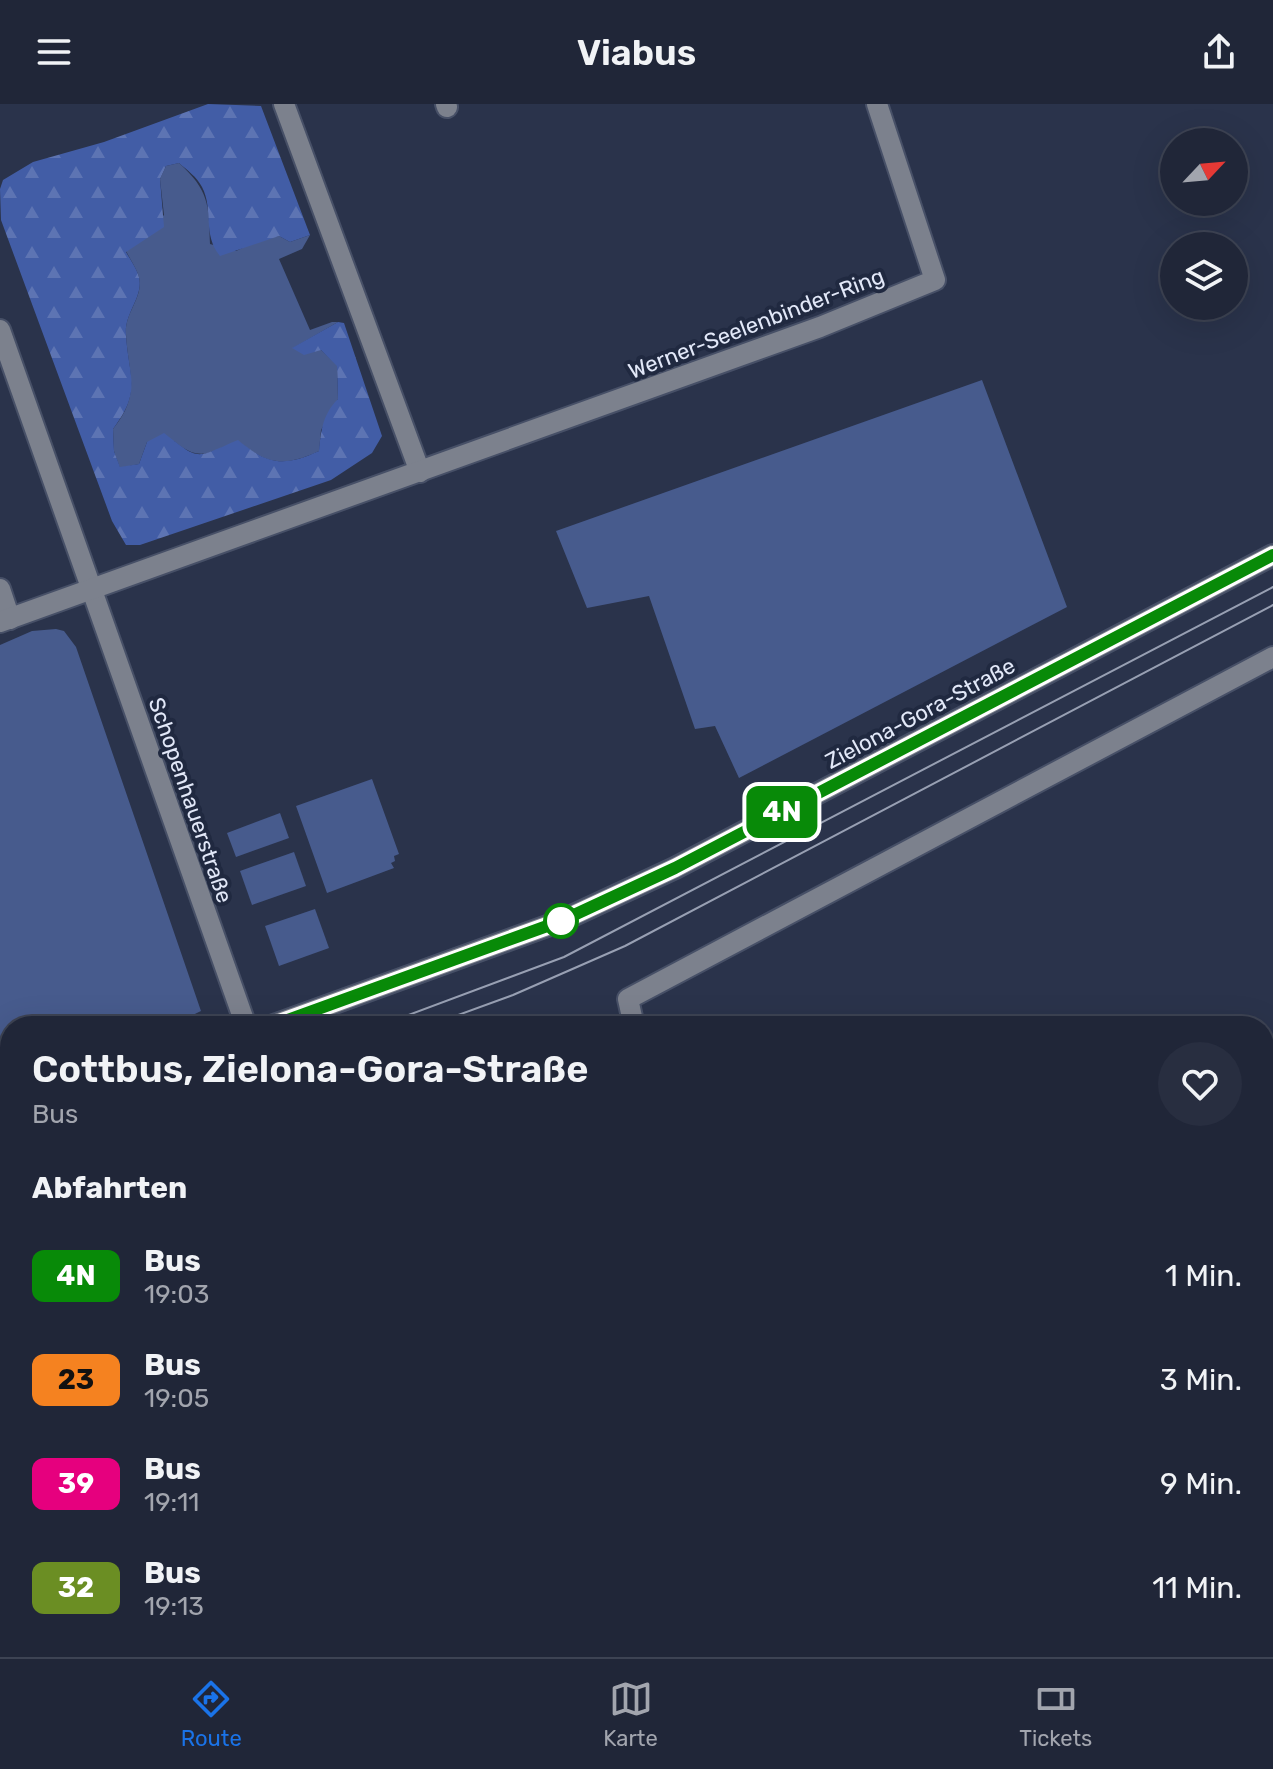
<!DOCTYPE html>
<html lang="de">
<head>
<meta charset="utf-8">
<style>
  body { margin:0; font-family:Rubik,sans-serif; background:#282e40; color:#f1f3f6; height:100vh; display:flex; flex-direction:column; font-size:30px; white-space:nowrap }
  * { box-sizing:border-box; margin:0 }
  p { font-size:26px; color:#a2a5ae }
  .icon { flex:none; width:44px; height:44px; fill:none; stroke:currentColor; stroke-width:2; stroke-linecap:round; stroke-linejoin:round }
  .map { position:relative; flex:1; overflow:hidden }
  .drawer { position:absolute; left:0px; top:912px; width:1274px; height:642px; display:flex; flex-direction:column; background:#202638; border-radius:32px 32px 0 0; box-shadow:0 8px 32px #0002,0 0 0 2px #3d4353 }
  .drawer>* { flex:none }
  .badge { padding:0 16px; border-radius:12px; font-size:28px; line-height:52px }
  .needle { width:52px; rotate:64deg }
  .fabs { position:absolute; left:1160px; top:24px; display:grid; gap:16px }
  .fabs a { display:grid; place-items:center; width:88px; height:88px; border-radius:50%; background:#202638; box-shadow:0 8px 32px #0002,0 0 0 2px #3d4353; font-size:40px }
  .map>.badge { position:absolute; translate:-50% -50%; box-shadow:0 0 0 4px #fff }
  h2 { padding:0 32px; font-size:30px; line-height:72px }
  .round { display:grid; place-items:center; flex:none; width:84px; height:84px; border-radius:42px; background:#282e40 }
  .overview { display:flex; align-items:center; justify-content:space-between; height:136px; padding:0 32px }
  h1 { font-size:38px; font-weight:600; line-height:60px }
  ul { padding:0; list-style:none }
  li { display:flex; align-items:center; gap:24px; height:104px; padding:0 32px }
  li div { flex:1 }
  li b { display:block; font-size:30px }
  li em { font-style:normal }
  li .badge { min-width:88px; font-weight:700; text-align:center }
  header { display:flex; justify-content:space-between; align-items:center; height:104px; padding:0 32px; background:#202638; font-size:36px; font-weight:600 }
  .tabs { display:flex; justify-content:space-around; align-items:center; height:112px; border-top:2px solid #3d4353; background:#202638; font-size:22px; color:#a2a5ae }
  .tabs a { display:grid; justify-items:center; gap:4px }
  .tabs .selected { color:#1a73e8 }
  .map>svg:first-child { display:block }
</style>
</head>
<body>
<header><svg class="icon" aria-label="menu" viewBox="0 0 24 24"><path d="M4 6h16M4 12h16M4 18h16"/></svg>Viabus<svg class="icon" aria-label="share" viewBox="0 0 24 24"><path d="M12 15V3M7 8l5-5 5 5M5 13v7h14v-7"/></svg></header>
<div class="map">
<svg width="1273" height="1553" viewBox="0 0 1273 1553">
  <defs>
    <pattern id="forest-firs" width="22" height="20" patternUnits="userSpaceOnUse" patternTransform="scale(2)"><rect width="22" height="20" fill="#425da6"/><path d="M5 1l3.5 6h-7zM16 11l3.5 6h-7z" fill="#5d74b3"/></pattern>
  </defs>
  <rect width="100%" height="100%" fill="#2a334b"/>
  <g fill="#475b8d">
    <path d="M179 59C209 86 209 101 210 140L236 147 259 136 279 132 290 138 310 131 302 145 279 155 310 226 332 218H338L293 244 321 246 337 261 338 295 321 326 319 347C284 363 268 361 238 337 210 348 200 359 174 337L147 338 139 360 120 364 114 347 113 325C142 289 128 270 126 230 124 208 146 192 138 170 135 162 130 155 126 147L164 111 160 75 166 62Z"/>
    <polygon points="982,276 1067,503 739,674 715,622 695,625 649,492 587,504 556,427"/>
    <polygon points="56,525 64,527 76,543 201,907 170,922 10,922 10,1000 0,1006 0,541 32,527"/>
    <polygon points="372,675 399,750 394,752 395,757 391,759 394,764 327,789 296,702"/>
    <polygon points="280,709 289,734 236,753 227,729"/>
    <polygon points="294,748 306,782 252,801 240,767"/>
    <polygon points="315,805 329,844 279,862 265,822"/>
  </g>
  <path fill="url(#forest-firs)" d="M208 0 261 2 310 131 290 138 279 132 220 152C202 130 214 106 202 83 197 73 187 66 179 59L166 62 160 75 164 123 126 148C130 155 135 162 138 170 146 191 124 208 126 230 128 272 143 286 113 325L114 347 120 363 139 360 147 338 164 329C201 358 195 354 238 336 268 361 284 363 319 347 321 326 323 310 338 295L337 262 321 246 304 251 292 244 338 218 344 219 382 332 372 349 331 376 140 441H126L112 417 1 116 0 85 3 76 33 58 104 38Z"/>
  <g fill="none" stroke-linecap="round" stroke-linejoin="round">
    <defs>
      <g id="minor">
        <polyline points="284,0 420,368"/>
        <polyline points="446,0 447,3"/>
        <polyline points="0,226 246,922"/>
        <polyline points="0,485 10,515"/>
        <polyline points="0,518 820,223 935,176 877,0"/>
        <polyline points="271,922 561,817 675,764 1273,451"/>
        <polyline points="634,922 628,895 1273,553"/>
        <polyline points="1264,954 1273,950"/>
        <polyline points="0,1042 10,1036"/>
        <polyline points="0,1210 10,1199"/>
        <polyline points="0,1349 10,1345"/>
        <polyline points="468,1544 471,1553"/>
        <polyline points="776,1544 777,1553"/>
      </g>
    </defs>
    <use href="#minor" stroke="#475067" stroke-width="24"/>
    <use href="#minor" stroke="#7c818d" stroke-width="20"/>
    <g stroke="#98a0b3" stroke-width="2">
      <polyline points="379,922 564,853 1273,483"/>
      <polyline points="428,922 513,891 625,842 1273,501"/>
      <polyline points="0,1072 10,1066"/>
      <polyline points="0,1092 10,1085"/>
    </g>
  </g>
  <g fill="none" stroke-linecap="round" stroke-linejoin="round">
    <defs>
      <polyline id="line" points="271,922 561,817 675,764 1273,451"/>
    </defs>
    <use href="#line" stroke="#fff" stroke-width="18"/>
    <use href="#line" stroke="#088a08" stroke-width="12"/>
  </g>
  <circle fill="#fff" stroke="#088a08" stroke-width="4" cx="561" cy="817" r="16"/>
  <g text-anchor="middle" stroke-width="8" stroke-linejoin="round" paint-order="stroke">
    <g font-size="22" fill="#e2e8f8" stroke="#202940">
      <text transform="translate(756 219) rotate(-21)" y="8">Werner-Seelenbinder-Ring</text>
      <text transform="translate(920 609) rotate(-28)" y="8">Zielona-Gora-Straße</text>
      <text transform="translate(191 696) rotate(71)" y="8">Schopenhauerstraße</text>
    </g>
  </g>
</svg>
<div class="fabs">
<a><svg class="needle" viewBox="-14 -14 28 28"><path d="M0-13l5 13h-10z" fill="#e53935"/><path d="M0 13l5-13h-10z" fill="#a2a5ae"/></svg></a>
<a><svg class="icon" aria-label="layers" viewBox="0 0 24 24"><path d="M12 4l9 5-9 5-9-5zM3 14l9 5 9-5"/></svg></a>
</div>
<b class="badge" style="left:782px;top:708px;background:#088a08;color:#fff">4N</b>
<section class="drawer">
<div class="overview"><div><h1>Cottbus, Zielona-Gora-Straße</h1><p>Bus</p></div><a class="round"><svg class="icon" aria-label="heart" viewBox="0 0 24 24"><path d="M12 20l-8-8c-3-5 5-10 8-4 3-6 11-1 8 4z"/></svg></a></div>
<h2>Abfahrten</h2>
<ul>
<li><span class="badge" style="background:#088a08;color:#fff">4N</span><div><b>Bus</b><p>19:03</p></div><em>1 Min.</em></li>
<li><span class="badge" style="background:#f58220;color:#111">23</span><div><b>Bus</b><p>19:05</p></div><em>3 Min.</em></li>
<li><span class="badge" style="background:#e6007e;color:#fff">39</span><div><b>Bus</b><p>19:11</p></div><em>9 Min.</em></li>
<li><span class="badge" style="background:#6b8e23;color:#fff">32</span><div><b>Bus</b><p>19:13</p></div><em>11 Min.</em></li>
</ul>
</section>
</div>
<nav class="tabs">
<a class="selected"><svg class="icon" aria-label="directions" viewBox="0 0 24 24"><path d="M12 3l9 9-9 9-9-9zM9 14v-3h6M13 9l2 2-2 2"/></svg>Route</a>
<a><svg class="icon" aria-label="map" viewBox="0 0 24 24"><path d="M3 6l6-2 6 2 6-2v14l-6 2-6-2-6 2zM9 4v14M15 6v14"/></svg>Karte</a>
<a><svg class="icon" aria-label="tickets" viewBox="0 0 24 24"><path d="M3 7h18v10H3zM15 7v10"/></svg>Tickets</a>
</nav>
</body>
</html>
